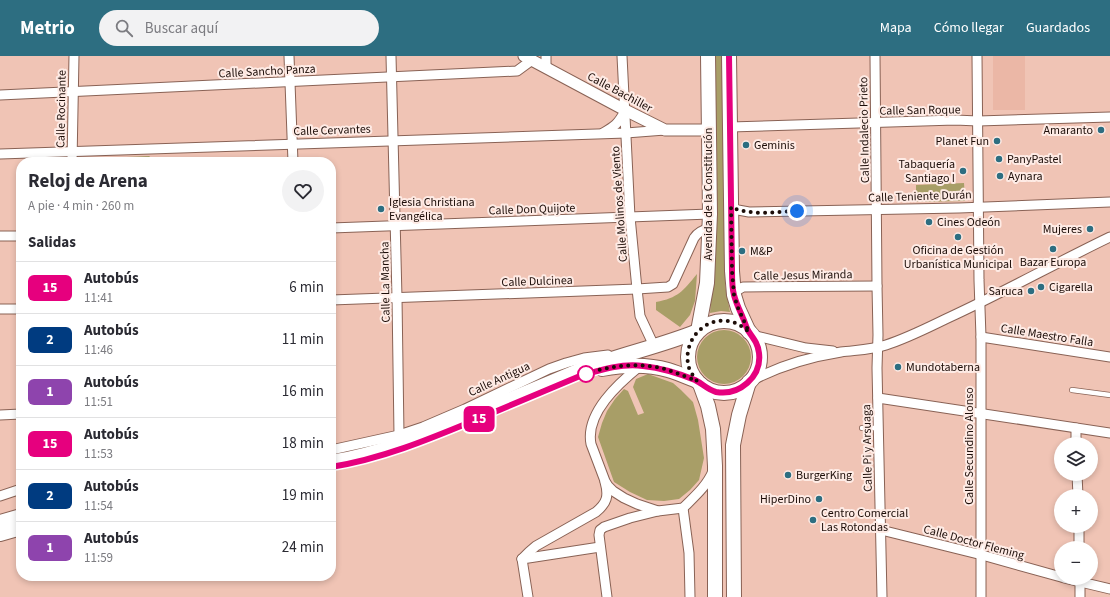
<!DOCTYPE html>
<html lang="es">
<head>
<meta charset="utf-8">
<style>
  body { margin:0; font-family:"Source Sans 3",sans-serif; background:#f2f2f3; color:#2b2b33; height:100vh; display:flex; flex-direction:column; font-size:15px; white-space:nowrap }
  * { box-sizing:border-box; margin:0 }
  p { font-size:13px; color:#7c7c81 }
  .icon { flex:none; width:22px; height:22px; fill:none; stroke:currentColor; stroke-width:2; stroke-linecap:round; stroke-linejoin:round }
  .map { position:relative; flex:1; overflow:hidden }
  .panel { position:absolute; left:16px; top:101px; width:320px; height:424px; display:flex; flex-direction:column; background:#fff; border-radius:16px; box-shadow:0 2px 6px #0003 }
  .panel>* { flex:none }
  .badge { padding:0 8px; border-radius:6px; font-size:14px; line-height:26px }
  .fabs { position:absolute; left:1054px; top:381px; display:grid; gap:8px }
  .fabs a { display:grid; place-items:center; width:44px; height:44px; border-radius:50%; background:#fff; box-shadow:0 2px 6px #0003; font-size:20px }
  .you { position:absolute; width:20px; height:20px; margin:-10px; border:3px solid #fff; border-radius:50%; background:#1a73e8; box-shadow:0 0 0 6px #1a73e833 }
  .map>.badge { position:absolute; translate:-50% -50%; box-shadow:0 0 0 2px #fff }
  h2 { padding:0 12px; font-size:15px; line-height:36px }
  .round { display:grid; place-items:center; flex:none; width:42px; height:42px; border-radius:21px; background:#f2f2f3 }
  .headline { display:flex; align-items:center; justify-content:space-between; height:68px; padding:0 12px }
  h1 { font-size:19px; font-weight:700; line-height:30px }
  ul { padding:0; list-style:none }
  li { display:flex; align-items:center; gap:12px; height:52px; padding:0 12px; border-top:1px solid #e1e1e2 }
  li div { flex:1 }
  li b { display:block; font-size:15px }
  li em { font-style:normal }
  li .badge { min-width:44px; font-weight:700; text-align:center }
  header { display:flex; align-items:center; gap:24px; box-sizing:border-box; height:56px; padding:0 20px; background:#2d6e81; color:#fff }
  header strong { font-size:19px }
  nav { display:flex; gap:22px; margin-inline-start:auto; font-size:14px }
  .search { width:280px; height:36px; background:#f2f2f3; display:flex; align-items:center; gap:10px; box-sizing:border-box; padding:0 14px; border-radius:22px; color:#7c7c81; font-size:15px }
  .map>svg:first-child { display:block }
</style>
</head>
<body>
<header>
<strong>Metrio</strong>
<div class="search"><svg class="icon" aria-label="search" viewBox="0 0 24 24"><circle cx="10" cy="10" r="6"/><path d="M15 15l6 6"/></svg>Buscar aquí</div>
<nav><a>Mapa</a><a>Cómo llegar</a><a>Guardados</a></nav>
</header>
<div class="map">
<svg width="1110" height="541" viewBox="0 0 1110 541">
  <rect width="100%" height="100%" fill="#f0c4b5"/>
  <rect fill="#ebb7a6" x="993" y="0" width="32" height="54"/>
  <g fill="#a89e67">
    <polygon points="713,0 724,0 725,229 730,256 721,255 710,257 712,229"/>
    <polygon points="150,100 145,106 79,106 79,103"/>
    <polygon points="964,127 965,145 916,146 916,129"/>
    <path d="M697 218 695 245 690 259 680 271 656 254V246C678 242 683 235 697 218Z"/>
    <circle cx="724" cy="301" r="27"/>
    <polygon points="648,318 673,327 681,334 693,346 698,364 704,402 699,424 690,434 679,443 664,445 647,444 630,436 614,426 598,381 602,367 607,355 615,343 624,333 628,335 638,359 644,357 633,331 636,323"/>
  </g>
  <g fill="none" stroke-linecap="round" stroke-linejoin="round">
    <defs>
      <g id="service">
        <polyline points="1072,334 1110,339"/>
        <polyline points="862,372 879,372"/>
      </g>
      <g id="minor">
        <polyline points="289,0 293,106"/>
        <polyline points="391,0 397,242 399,379"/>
        <polyline points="546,0 546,12"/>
        <polyline points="622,0 630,161 637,233 640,260 654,290"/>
        <polyline points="875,0 877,230 878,279 877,312 882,541"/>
        <polyline points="977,0 979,224 981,281 981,541"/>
        <polyline points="0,39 517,15 532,4"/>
        <polyline points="730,71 955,64 978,65 1110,61"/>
        <path d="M603 77C615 70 618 68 625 55"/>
        <polyline points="0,98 626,77 665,74"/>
        <polyline points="72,106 74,0"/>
        <polyline points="731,151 738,154 749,156 959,152 1110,146"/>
        <polyline points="331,172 710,158"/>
        <polyline points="0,180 21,180"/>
        <polyline points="734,239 736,235 743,231 877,230"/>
        <path d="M331 244 637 233 668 231 673 228 694 182C698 176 702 174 709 173"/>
        <polyline points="0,253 21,253"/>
        <polyline points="752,279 806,292 833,295"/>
        <polyline points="981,281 1110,301"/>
        <path d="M640 310C619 327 585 357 591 388L605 425 608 430 613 435 624 442 637 448 658 455 683 452C694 441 707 430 713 415"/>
        <path d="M749 326C777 311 809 301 841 296 856 294 871 294 886 289 908 282 929 271 950 261 1004 236 1056 207 1110 181"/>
        <polyline points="878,342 1110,377"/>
        <polyline points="0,359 21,358"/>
        <polyline points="1076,372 1076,388"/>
        <polyline points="331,394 399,379 423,371 465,353 549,313 566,307 584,302 608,299"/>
        <polyline points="1077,418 1078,440"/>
        <polyline points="0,440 21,433"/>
        <polyline points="683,452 689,497 690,541"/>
        <polyline points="1079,470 1079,492"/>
        <polyline points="881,474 982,499 1061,521"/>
        <path d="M522 503 529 496 536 490 596 456C607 447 609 440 605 426"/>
        <polyline points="522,503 600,491"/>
        <polyline points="522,503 528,541"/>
        <polyline points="1064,522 1110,533"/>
        <polyline points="607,541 599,479 600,474 604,471 630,462 658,455"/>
        <polyline points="1080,541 1080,522"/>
      </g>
      <polyline id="tertiary" points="524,0 625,54 665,74 709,74"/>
      <g id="primary">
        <polyline points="729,0 732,215 734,239 738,252 749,276"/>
        <circle cx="724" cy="301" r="36"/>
        <polyline points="698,275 707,227 710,158 708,0"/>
        <path d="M602 313C624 309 647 308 668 314 678 317 687 321 697 325"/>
        <polyline points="700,328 708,350 713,373 715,410 715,541"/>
        <path d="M331 406C377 399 421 381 463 363 501 347 539 331 578 315 617 299 659 291 698 275"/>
        <polyline points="0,466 21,460"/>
        <polyline points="0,478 21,472"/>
        <polyline points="734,541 733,389 739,359 749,326"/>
      </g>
    </defs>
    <use href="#service" stroke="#896255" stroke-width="6"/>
    <use href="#minor" stroke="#896255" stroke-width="11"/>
    <use href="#tertiary" stroke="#896255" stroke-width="13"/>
    <use href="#primary" stroke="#896255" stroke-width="16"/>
    <use href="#service" stroke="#fff" stroke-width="4.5"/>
    <use href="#minor" stroke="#fff" stroke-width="9"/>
    <use href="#tertiary" stroke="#fff" stroke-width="11"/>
    <use href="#primary" stroke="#fff" stroke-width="14"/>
  </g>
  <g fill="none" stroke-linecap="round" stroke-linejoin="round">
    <defs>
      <path id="line" d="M331 411C381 403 427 384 473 365 509 350 544 335 580 320 600 314 622 307 643 310 661 312 678 317 695 324 703 328 708 334 716 336 739 340 762 321 759 297 758 288 754 283 749 276 746 272 745 266 743 262 740 255 736 247 734 239 732 232 732 223 732 215L729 0"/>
    </defs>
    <use href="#line" stroke="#fff" stroke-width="9"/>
    <use href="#line" stroke="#e6007e" stroke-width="6"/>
    <path stroke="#1c0d08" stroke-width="4" stroke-dasharray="0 7.2" d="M586 318C611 309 643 306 668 314 678 317 688 322 697 325 694 321 691 317 689 312 681 285 706 258 733 266 739 268 744 272 749 276L738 252 734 239 732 215 731 151C751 160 775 156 797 155"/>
  </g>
  <g fill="#2d6e81" stroke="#feebe5" stroke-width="1.5">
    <circle cx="1101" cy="74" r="4"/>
    <circle cx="997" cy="85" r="4"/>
    <circle cx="746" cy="89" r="4"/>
    <circle cx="999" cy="103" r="4"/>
    <circle cx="963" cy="115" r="4"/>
    <circle cx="1000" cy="120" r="4"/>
    <circle cx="381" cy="153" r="4"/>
    <circle cx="929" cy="166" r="4"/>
    <circle cx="1090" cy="173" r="4"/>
    <circle cx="958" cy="181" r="4"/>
    <circle cx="1053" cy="193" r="4"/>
    <circle cx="742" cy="195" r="4"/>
    <circle cx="1041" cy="231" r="4"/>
    <circle cx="1031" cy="235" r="4"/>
    <circle cx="898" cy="311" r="4"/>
    <circle cx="788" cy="419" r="4"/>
    <circle cx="819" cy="443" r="4"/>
    <circle cx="813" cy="464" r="4"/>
  </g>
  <circle fill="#fff" stroke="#e6007e" stroke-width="2" cx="586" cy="318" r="8"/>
  <g text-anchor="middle" stroke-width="4" stroke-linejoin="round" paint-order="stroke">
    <g font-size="12" fill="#1c0d08" stroke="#feebe5">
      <text transform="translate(267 15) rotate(-3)" y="4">Calle Sancho Panza</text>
      <text transform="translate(620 36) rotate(28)" y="4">Calle Bachiller</text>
      <text transform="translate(61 53) rotate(-89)" y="4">Calle Rocinante</text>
      <text transform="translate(920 54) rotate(-1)" y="4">Calle San Roque</text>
      <text transform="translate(332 74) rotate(-2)" y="4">Calle Cervantes</text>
      <text transform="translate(864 74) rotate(-91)" y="4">Calle Indalecio Prieto</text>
      <text transform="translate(708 138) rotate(-90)" y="4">Avenida de la Constitución</text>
      <text transform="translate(920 140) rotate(-2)" y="4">Calle Teniente Durán</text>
      <text transform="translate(619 148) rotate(-94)" y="4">Calle Molinos de Viento</text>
      <text transform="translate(532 153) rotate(-2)" y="4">Calle Don Quijote</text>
      <text transform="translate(803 219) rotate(-1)" y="4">Calle Jesus Miranda</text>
      <text transform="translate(537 225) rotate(-2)" y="4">Calle Dulcinea</text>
      <text transform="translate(385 226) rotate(-91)" y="4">Calle La Mancha</text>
      <text transform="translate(1047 279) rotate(9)" y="4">Calle Maestro Falla</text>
      <text transform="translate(499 323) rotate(-25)" y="4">Calle Antigua</text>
      <text transform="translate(969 390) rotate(-90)" y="4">Calle Secundino Alonso</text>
      <text transform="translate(867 392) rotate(-91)" y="4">Calle Pi y Arsuaga</text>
      <text transform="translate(974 486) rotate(15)" y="4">Calle Doctor Fleming</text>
    </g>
    <g font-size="12" fill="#1c0d08" stroke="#feebe5" text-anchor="start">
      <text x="1093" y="78" text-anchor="end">Amaranto</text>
      <text x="989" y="89" text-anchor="end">Planet Fun</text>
      <text x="754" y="93">Geminis</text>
      <text x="1007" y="107">PanyPastel</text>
      <text x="955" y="112" text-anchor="end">Tabaquería<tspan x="955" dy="14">Santiago I</tspan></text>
      <text x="1008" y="124">Aynara</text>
      <text x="389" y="150">Iglesia Christiana<tspan x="389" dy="14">Evangélica</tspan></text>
      <text x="937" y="170">Cines Odeón</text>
      <text x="1082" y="177" text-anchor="end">Mujeres</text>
      <text x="958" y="198" text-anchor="middle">Oficina de Gestión<tspan x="958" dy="14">Urbanística Municipal</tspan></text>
      <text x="750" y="199">M&amp;P</text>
      <text x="1053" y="210" text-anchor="middle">Bazar Europa</text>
      <text x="1049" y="235">Cigarella</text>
      <text x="1023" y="239" text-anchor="end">Saruca</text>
      <text x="906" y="315">Mundotaberna</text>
      <text x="796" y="423">BurgerKing</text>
      <text x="811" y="447" text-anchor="end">HiperDino</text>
      <text x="821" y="461">Centro Comercial<tspan x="821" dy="14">Las Rotondas</tspan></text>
    </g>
  </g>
</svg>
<div class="fabs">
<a><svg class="icon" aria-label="layers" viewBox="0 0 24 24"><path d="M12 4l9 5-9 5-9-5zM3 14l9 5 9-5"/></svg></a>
<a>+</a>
<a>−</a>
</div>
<div class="you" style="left:797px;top:155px"></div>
<b class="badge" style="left:479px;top:363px;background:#e6007e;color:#fff">15</b>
<section class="panel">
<div class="headline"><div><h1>Reloj de Arena</h1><p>A pie · 4 min · 260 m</p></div><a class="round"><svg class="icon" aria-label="heart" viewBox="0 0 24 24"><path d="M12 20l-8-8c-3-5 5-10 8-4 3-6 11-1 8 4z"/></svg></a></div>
<h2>Salidas</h2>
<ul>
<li><span class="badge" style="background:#e6007e;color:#fff">15</span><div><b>Autobús</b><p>11:41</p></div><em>6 min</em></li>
<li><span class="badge" style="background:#003b80;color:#fff">2</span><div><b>Autobús</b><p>11:46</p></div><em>11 min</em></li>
<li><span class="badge" style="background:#8e44ad;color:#fff">1</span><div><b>Autobús</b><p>11:51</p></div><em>16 min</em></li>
<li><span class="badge" style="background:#e6007e;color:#fff">15</span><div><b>Autobús</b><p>11:53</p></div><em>18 min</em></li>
<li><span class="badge" style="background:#003b80;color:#fff">2</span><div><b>Autobús</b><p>11:54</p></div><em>19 min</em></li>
<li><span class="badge" style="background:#8e44ad;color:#fff">1</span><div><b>Autobús</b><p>11:59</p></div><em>24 min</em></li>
</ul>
</section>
</div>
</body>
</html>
